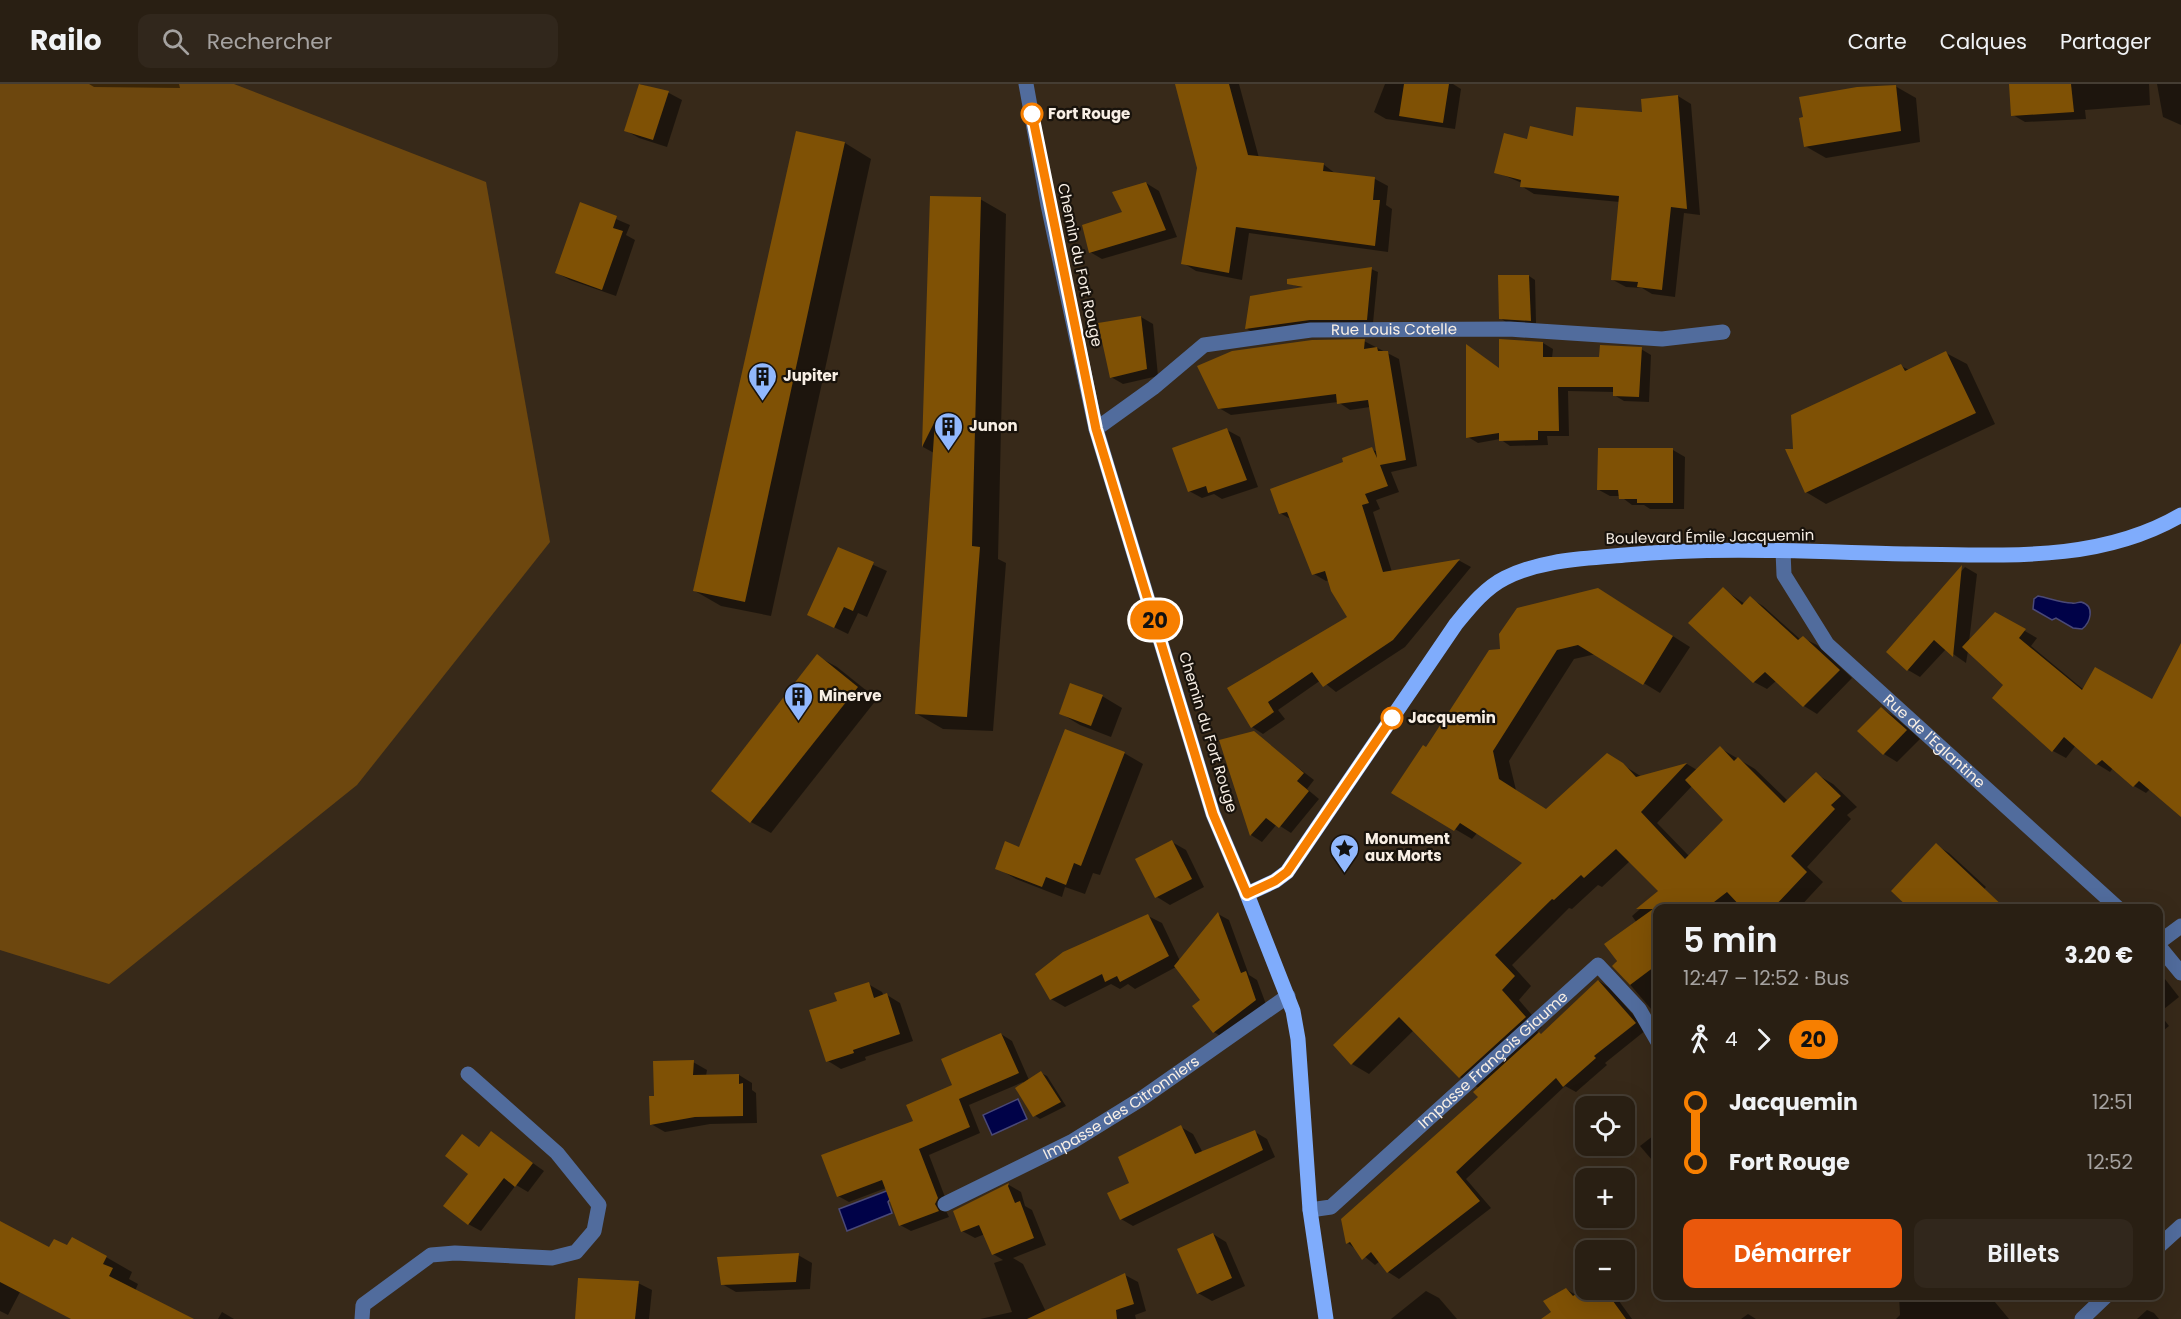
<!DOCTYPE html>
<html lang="fr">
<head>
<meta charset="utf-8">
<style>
  body { margin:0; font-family:Poppins,sans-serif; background:#31271c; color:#f1f3f6; height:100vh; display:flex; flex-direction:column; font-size:22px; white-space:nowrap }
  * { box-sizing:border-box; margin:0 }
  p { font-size:20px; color:#a5a2a0 }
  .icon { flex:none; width:33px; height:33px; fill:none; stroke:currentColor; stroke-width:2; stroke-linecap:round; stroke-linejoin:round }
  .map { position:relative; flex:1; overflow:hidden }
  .panel { position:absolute; left:1653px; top:820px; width:510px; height:396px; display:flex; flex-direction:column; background:#291f13; border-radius:12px; box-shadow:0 6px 24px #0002,0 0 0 2px #453d33 }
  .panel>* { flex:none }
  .badge { padding:0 12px; border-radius:20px; font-size:21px; line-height:39px }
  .controls { position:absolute; left:1575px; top:1012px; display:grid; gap:12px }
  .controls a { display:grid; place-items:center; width:60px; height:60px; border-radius:12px; background:#291f13; box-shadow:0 6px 24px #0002,0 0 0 2px #453d33; font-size:30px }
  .map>.badge { position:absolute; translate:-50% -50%; box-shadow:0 0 0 3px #fff }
  .legs { display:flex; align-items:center; gap:9px; height:66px; padding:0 30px; font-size:20px }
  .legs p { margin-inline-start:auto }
  .overview { display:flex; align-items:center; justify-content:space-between; height:102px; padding:0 30px }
  h1 { font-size:33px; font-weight:600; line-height:45px }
  .action { display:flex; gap:12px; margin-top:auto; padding:12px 30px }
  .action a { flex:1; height:69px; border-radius:12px; background:#ea580c; color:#fff; font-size:24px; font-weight:600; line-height:69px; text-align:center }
  .action a+a { background:#31271c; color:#f1f3f6 }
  ul { padding:0 30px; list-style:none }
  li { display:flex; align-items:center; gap:21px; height:60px; font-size:22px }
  li i { display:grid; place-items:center; width:9px; height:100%; margin:0 8px; background:currentColor }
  li i::after { content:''; width:15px; height:15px; margin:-8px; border:4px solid; border-radius:50%; background:#291f13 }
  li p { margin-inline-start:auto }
  li:first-child i { background:linear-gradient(#0000 50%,currentColor 0) }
  li:last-child i { background:linear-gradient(currentColor 50%,#0000 0) }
  header { display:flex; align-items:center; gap:36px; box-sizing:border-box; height:84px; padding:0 30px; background:#291f13; border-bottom:2px solid #453d33 }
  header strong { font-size:28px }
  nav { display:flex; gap:33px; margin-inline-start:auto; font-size:21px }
  .search { width:420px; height:54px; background:#31271c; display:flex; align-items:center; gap:15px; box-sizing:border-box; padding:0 21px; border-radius:12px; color:#a5a2a0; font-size:22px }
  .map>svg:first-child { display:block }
</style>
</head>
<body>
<header>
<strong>Railo</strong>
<div class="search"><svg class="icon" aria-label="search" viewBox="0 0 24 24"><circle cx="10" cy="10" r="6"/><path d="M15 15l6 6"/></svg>Rechercher</div>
<nav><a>Carte</a><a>Calques</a><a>Partager</a></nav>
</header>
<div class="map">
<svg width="2181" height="1235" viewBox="0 0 2181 1235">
  <rect width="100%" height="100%" fill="#372919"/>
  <polygon fill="#6d470e" points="0,0 234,0 486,98 550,458 357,701 109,900 0,866"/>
  <g fill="#000248" stroke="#4a4977" stroke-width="1.5">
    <path d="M2038 512C2049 514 2061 519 2072 519 2075 520 2078 518 2081 518 2096 522 2090 539 2082 545L2073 544 2056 534 2052 536 2033 525 2034 515Z"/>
    <polygon points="1018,1015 1027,1035 992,1051 983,1031"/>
    <polygon points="889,1106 892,1113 888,1118 892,1129 847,1147 839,1125"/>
  </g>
  <g fill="#0007" fill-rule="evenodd">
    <polygon points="89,0 179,0 180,4 94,3"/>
    <polygon points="640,0 669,9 682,16 667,63 639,54 625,46"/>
    <polygon points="1178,0 1239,0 1259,74 1323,80 1336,90 1375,95 1388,102 1386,121 1392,125 1388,168 1249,149 1242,196 1196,187 1183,179 1199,84"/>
    <polygon points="1385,0 1453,0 1461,5 1455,45 1386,35 1374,28"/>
    <polygon points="2011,0 2149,0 2150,21 2085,26 2086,35 2025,38 2013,31"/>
    <polygon points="2157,0 2181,0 2181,41 2163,33"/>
    <polygon points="1895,2 1916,14 1920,58 1826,74 1805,62"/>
    <polygon points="1678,12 1691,20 1700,131 1684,129 1675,213 1652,210 1642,204 1626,203 1613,196 1620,118 1534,110 1521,102 1522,99 1496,88 1528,57 1574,54 1644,30"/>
    <polygon points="797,49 845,59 871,75 771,532 721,522 695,507"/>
    <polygon points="1146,99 1159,107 1177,153 1102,175 1090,168"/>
    <polygon points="932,113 980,115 1006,130 998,475 1006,479 993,647 943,645 917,630 934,369 923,363"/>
    <polygon points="581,120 630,141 626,151 635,156 616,212 570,196 557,189"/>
    <polygon points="1371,185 1378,188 1373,239 1253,248 1247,245 1303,204 1288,199"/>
    <polygon points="1529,192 1535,196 1536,239 1506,238 1500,234"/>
    <polygon points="1141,233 1153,240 1158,292 1123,300 1111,293"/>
    <polygon points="1364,257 1399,275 1417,382 1391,388 1399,408 1376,416 1380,425 1373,428 1392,488 1460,477 1471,483 1405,563 1336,608 1321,596 1278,626 1285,635 1263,650 1252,643 1229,605 1350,533 1329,496 1326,497 1314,490 1292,436 1280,429 1345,379 1372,365 1377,368 1370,323 1350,326 1338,318 1231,331 1219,324"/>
    <polygon points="1543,259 1553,265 1552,274 1601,274 1641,265 1651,271 1649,318 1624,317 1614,311 1614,308 1568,307 1569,352 1547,352 1548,361 1510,362 1500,355 1478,359 1468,353 1501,286"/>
    <polygon points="1946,269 1967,280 1995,340 1826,420 1806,408 1794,366 1901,282 1909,286"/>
    <polygon points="1227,346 1240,353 1258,403 1222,415 1214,410 1202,414 1189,407"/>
    <polygon points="1673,366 1685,373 1684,425 1650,425 1644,421 1632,421 1620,412 1610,412 1599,406"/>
    <polygon points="838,465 887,487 867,533 858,529 848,550 809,531"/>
    <polygon points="1965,483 1977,490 1969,558 1995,530 2037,554 2031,562 2084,606 2153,617 2181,562 2181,732 2150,705 2146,709 2134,702 2113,684 2110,688 2097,680 2076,661 2066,674 2053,667 1994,614 2006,601 1968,567 1966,579 1946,565 1920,593 1908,586 1888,568"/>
    <polygon points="1723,505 1745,520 1750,514 1763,522 1801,556 1803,554 1817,561 1852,594 1817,630 1804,622 1776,597 1767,605 1754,598"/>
    <path d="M1616 516 1690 563 1660 609 1596 570 1574 575 1509 677 1516 706 1547 727 1607 671 1642 693 1687 680 1697 686 1720 664 1755 685 1788 717 1816 690 1833 700 1857 723 1847 731 1851 735 1807 783 1823 798 1798 825H1658V933L1614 882 1637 839 1632 832 1661 807 1630 777 1602 803 1598 801 1572 825 1569 824 1512 881 1531 902 1519 916 1542 943 1537 948 1543 951 1599 897 1610 904 1646 946 1605 979 1607 981 1576 1008 1565 1002 1466 1095 1491 1124 1399 1195 1388 1188 1380 1177 1375 1181 1348 1159 1343 1136 1480 1013 1479 1004 1460 993 1414 946 1369 990 1352 980 1524 778 1478 748 1472 755 1393 709 1501 566ZM1692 702 1725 736 1689 772 1657 739Z"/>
    <polygon points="817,572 837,583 877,615 771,749 751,738"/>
    <polygon points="1102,612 1122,624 1111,653 1080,641 1060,629"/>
    <polygon points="1882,625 1895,633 1920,655 1897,678 1884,670"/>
    <polygon points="1253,649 1314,696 1307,705 1319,715 1291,749 1277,740 1262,758 1251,751 1221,657"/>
    <polygon points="1124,669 1143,680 1100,791 1093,789 1085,810 1065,803 1062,813 1016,795 997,784"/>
    <polygon points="1172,758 1186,766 1204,803 1170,821 1157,813"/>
    <polygon points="1936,761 1949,769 1986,803 1966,825 1912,825"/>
    <polygon points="1218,830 1229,836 1249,891 1257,896 1267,923 1225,955 1214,948 1194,923 1203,916 1176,883 1135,905 1128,900 1120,905 1111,900 1065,923 1051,915 1148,832 1162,839 1180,877"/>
    <polygon points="2158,886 2179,913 2159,929 2169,942 2158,951"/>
    <polygon points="868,900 882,908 884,912 887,911 900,919 913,957 865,973 866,976 841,985 828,977 839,918"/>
    <polygon points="1001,950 1012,957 1029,996 1041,989 1047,992 1066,1022 1040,1035 1034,1031 1023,998 969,1021 980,1049 929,1071 948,1121 946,1127 949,1133 911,1147 900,1141 886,1104 849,1118 838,1112 954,1002"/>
    <polygon points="693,978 707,986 706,992 739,991 752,999 752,1006 756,1009 757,1039 710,1040 665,1048 651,1040 656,1013"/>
    <polygon points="1181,1043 1193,1050 1203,1069 1255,1048 1267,1055 1275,1073 1133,1142 1121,1135 1131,1099"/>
    <polygon points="1658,1048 1658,1083 1640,1062"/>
    <polygon points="491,1049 544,1087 528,1108 516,1101 481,1147 468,1140 471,1090 462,1052 480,1064"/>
    <polygon points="1009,1101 1021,1108 1025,1122 1032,1126 1046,1161 1013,1174 1023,1180 1046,1228 1125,1191 1138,1198 1146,1227 1135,1231 1136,1235 980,1235 1012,1228 994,1179 1003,1176 993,1170 985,1150 975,1154 962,1147 955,1128"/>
    <polygon points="0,1139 50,1165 68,1163 106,1173 132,1188 129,1195 138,1200 135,1207 191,1235 72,1235 20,1208 8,1231 0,1227"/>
    <polygon points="1213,1150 1226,1158 1245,1202 1212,1217 1198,1209 1179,1166"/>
    <polygon points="798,1171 812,1179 810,1205 736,1208 722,1200"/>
    <polygon points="638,1199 652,1206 649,1235 576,1235"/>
    <polygon points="1566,1205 1579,1213 1591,1206 1611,1206 1632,1235 1558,1235"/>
    <polygon points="1426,1207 1439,1214 1457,1235 1391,1235"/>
    <polygon points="1833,1212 1846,1212 1840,1216"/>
    <polygon points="1899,1212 1990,1212 2009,1235 1896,1235 1900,1231"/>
    <polygon points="2147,1226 2154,1229 2159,1235 2137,1235"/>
    <polygon points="222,1228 234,1235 218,1235"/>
    <polygon points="1748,1230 1756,1235 1741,1235"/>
  </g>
  <g fill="#7f5105">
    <polygon points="639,0 669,7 653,56 624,47"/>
    <polygon points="1175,0 1229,0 1248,71 1324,79 1323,87 1375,93 1373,116 1380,116 1375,162 1236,143 1229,189 1181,180 1197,84"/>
    <polygon points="1404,0 1449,0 1443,39 1399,32"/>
    <polygon points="2009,0 2071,0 2074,28 2011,32"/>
    <polygon points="1896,1 1901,47 1804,63 1799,34 1803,33 1799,13 1857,3"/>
    <polygon points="1678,11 1687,125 1671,123 1662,206 1637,203 1638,198 1611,196 1619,112 1520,103 1521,96 1494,89 1504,49 1527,55 1530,42 1573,52 1576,23 1642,28 1641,15"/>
    <polygon points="796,47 845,58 745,518 693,507"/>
    <polygon points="1146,98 1166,146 1089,169 1082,141 1122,128 1112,108"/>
    <polygon points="930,112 981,113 972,462 980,463 967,633 915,630 935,337 922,363"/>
    <polygon points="580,118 617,132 613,144 623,147 602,206 555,189"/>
    <polygon points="1372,183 1367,236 1310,236 1245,245 1250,212 1303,203 1287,200 1287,195"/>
    <polygon points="1498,191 1529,191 1531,237 1499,235"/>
    <polygon points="1141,232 1147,285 1110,294 1098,239"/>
    <polygon points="1365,255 1364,265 1377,263 1378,267 1388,267 1406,376 1380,381 1388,402 1365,410 1369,419 1362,421 1383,488 1460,475 1393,556 1323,603 1312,588 1268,618 1274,628 1251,644 1227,604 1347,533 1331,507 1325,487 1312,491 1287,428 1279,430 1270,405 1343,378 1342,374 1372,363 1377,374 1368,316 1337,320 1336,310 1218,325 1197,282 1232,267 1312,256"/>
    <polygon points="1499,255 1543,258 1543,273 1599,273 1600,261 1642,263 1639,313 1613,312 1613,303 1558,303 1559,347 1538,347 1538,356 1499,357 1499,349 1466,354 1466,260 1499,284"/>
    <polygon points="1946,267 1976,329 1805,409 1785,365 1793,365 1791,331 1901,280 1905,287"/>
    <polygon points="1227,344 1247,396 1208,409 1206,402 1188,408 1172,364"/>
    <polygon points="1598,364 1673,364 1673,419 1637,419 1637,415 1619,415 1618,406 1597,406"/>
    <polygon points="838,463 874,478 853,527 844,523 834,544 807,531"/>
    <polygon points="1962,481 1953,573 1934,556 1907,587 1886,568"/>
    <polygon points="1723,503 1742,521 1750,512 1798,556 1803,552 1840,586 1803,623 1765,588 1753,599 1688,539"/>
    <polygon points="1598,504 1673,552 1643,601 1578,561 1557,566 1493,667 1499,695 1546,725 1607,669 1623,679 1636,693 1687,679 1641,728 1685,775 1723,736 1685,696 1720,662 1734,677 1738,673 1784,719 1816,688 1841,712 1831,721 1835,725 1791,772 1807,788 1772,825 1743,825 1727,808 1705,825 1658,825 1658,880 1630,901 1612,882 1617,877 1604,860 1653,825 1636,825 1658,807 1616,765 1584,794 1581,791 1554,816 1552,815 1495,871 1515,892 1502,906 1526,933 1459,994 1399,933 1351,981 1333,961 1522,779 1460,739 1454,747 1391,709 1423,661 1426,663 1489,566 1500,565 1499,550 1517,524"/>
    <polygon points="1995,528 2026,545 2019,554 2082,606 2095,583 2152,615 2181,559 2181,733 2139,697 2133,703 2102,676 2096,681 2064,653 2052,668 1992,614 2003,601 1962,563"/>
    <polygon points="817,570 858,603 750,739 711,707"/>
    <polygon points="1070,599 1103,611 1091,642 1059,630"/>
    <polygon points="1881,623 1907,646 1883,671 1857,647"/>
    <polygon points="1065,645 1125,668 1081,782 1074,779 1066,801 1046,793 1042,803 995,785 1005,757 1019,763"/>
    <polygon points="1254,647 1304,689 1297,697 1309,707 1279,744 1266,734 1250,752 1219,656"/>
    <polygon points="1172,756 1192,795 1155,814 1135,775"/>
    <polygon points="1936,759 2006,825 1910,825 1891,807"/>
    <polygon points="1218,828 1241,889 1246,887 1256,916 1213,949 1192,922 1200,916 1174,882"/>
    <polygon points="1148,830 1169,872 1120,898 1117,892 1105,898 1102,890 1050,916 1035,890 1063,868"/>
    <polygon points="1598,896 1636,939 1594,972 1596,974 1563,1003 1556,994 1456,1088 1480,1117 1387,1189 1371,1168 1362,1176 1350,1158 1346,1160 1341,1135 1478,1013 1473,1008 1539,948 1541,950"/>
    <polygon points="869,898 874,914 887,909 900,950 853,966 854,969 826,978 809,926 837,917 834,909"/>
    <polygon points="1001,949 1019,989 959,1015 970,1043 919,1065 938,1114 935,1120 939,1127 899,1142 882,1096 837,1113 821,1071 913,1037 906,1021 952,1001 941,975"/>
    <polygon points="694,976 693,991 739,990 739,1000 743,999 743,1032 695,1033 650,1041 649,1012 654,1012 653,977"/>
    <polygon points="1041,987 1061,1018 1033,1033 1015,1004"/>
    <polygon points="1181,1041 1195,1070 1255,1046 1263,1066 1120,1136 1107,1109 1129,1099 1118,1073"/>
    <polygon points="491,1047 533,1079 515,1103 504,1094 468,1141 443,1122 468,1090 445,1072 462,1050 479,1063"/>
    <polygon points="1009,1099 1008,1102 1015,1119 1020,1117 1034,1154 992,1171 979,1141 961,1148 953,1127"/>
    <polygon points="0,1137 49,1163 54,1155 67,1161 72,1153 107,1172 103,1180 113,1184 109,1192 194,1235 71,1235 0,1198"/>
    <polygon points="1213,1149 1232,1194 1197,1210 1177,1165"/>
    <polygon points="799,1169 796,1198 721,1201 717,1173"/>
    <polygon points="1125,1189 1134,1220 1116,1226 1117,1235 1027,1235"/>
    <polygon points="578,1194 639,1197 635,1235 575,1235"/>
    <polygon points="1566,1204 1573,1212 1582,1206 1605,1206 1626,1235 1541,1235 1551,1228 1543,1217"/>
  </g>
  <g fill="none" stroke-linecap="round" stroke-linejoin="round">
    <g stroke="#516c9d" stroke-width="15">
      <polyline points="1026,0 1048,121 1096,345 1213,730 1247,810"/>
      <path id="s1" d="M1096 345 1153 304 1204 261 1311 246 1509 245 1662 255 1723 248"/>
      <path id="s2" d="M1783 467 1784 491 1827 560 2119 825"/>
      <polyline points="2158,859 2181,842"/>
      <polyline points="2158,861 2181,889"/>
      <path id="s3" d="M945 1120 1073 1057 1141 1015 1288 912"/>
      <path id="s4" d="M1310 1126 1331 1123 1598 881 1639 925 1658 958"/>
      <polyline points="2158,1163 2181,1142"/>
      <polyline points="362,1235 363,1221 431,1171 455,1169 552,1174 576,1168 594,1147 599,1121 557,1069 468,990"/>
      <polyline points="2082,1235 2106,1212"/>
    </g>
    <path stroke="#7facfc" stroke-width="15" d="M1326 1235 1310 1126 1298 955 1293 927 1247 810 1275 797 1287 788 1456 540C1470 523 1485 504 1505 494 1543 475 1584 475 1625 471 1719 462 1816 468 1911 470 2002 471 2099 479 2181 431"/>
  </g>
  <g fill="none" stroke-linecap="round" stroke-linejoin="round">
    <defs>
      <polyline id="line-1" points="1032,30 1096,345 1213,730 1247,810 1275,797 1287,788 1392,634"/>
    </defs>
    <use href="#line-1" stroke="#fff" stroke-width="14"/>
    <use href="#line-1" stroke="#f77f00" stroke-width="9"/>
  </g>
  <defs>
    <symbol id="building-pin" viewBox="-11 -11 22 30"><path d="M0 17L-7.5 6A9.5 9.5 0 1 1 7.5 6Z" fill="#91b8fd" stroke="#19130c"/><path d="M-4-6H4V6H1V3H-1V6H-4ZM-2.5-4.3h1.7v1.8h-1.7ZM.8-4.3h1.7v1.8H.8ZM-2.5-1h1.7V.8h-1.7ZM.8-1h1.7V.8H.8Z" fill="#111"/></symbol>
    <symbol id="sight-pin" viewBox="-11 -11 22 30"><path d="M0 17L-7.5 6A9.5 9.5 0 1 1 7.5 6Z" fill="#91b8fd" stroke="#19130c"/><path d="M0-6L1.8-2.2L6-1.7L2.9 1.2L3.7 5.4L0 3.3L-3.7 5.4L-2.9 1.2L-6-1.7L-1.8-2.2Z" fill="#111"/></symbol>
  </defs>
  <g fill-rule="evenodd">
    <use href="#building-pin" x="746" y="276" width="33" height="45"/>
    <use href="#building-pin" x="932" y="326" width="33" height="45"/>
    <use href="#building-pin" x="782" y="596" width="33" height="45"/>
    <use href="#sight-pin" x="1328" y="748" width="33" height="45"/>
  </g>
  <g fill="#fff" stroke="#f77f00" stroke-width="3">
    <circle cx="1032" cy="30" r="10"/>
    <circle cx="1392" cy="634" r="10"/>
  </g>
  <g text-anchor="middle" stroke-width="4.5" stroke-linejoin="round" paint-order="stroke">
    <g font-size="15" font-weight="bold" fill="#f8efe5" stroke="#19130c" text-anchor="start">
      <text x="1048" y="35">Fort Rouge</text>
      <text x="1408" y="639">Jacquemin</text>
    </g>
    <g font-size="15" fill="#f8efe5" stroke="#19130c">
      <text transform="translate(1080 181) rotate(78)" y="5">Chemin du Fort Rouge</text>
      <text dy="5" stroke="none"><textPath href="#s1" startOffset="328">Rue Louis Cotelle</textPath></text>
      <text transform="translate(1710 453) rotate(-1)" y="5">Boulevard Émile Jacquemin</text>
      <text transform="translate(1208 648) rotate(73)" y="5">Chemin du Fort Rouge</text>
      <text dy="5" stroke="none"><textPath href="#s2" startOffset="250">Rue de l'Eglantine</textPath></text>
      <text dy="5" stroke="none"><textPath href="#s4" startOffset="240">Impasse François Giaume</textPath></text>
      <text dy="5" stroke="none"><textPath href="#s3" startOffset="201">Impasse des Citronniers</textPath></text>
    </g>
    <g font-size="15" font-weight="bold" fill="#f8efe5" stroke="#19130c" text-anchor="start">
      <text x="783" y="297">Jupiter</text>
      <text x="969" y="347">Junon</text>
      <text x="819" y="617">Minerve</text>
      <text x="1365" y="760">Monument<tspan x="1365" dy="17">aux Morts</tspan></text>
    </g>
  </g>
</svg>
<div class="controls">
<a><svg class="icon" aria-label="locate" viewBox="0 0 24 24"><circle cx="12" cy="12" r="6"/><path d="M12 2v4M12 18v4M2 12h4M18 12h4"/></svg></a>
<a>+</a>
<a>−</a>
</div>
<b class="badge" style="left:1155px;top:536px;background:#f77f00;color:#111">20</b>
<section class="panel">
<div class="overview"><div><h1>5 min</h1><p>12:47 – 12:52 · Bus</p></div><b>3.20 €</b></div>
<div class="legs"><svg class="icon" aria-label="walk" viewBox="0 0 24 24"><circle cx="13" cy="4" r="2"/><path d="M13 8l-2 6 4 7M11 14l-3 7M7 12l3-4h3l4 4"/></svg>4<svg class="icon" aria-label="forward" viewBox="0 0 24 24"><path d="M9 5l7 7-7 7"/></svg><b class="badge" style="background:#f77f00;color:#111">20</b></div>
<ul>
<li><i style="color:#f77f00"></i><b>Jacquemin</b><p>12:51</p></li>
<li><i style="color:#f77f00"></i><b>Fort Rouge</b><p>12:52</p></li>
</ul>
<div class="action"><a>Démarrer</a><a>Billets</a></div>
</section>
</div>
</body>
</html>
